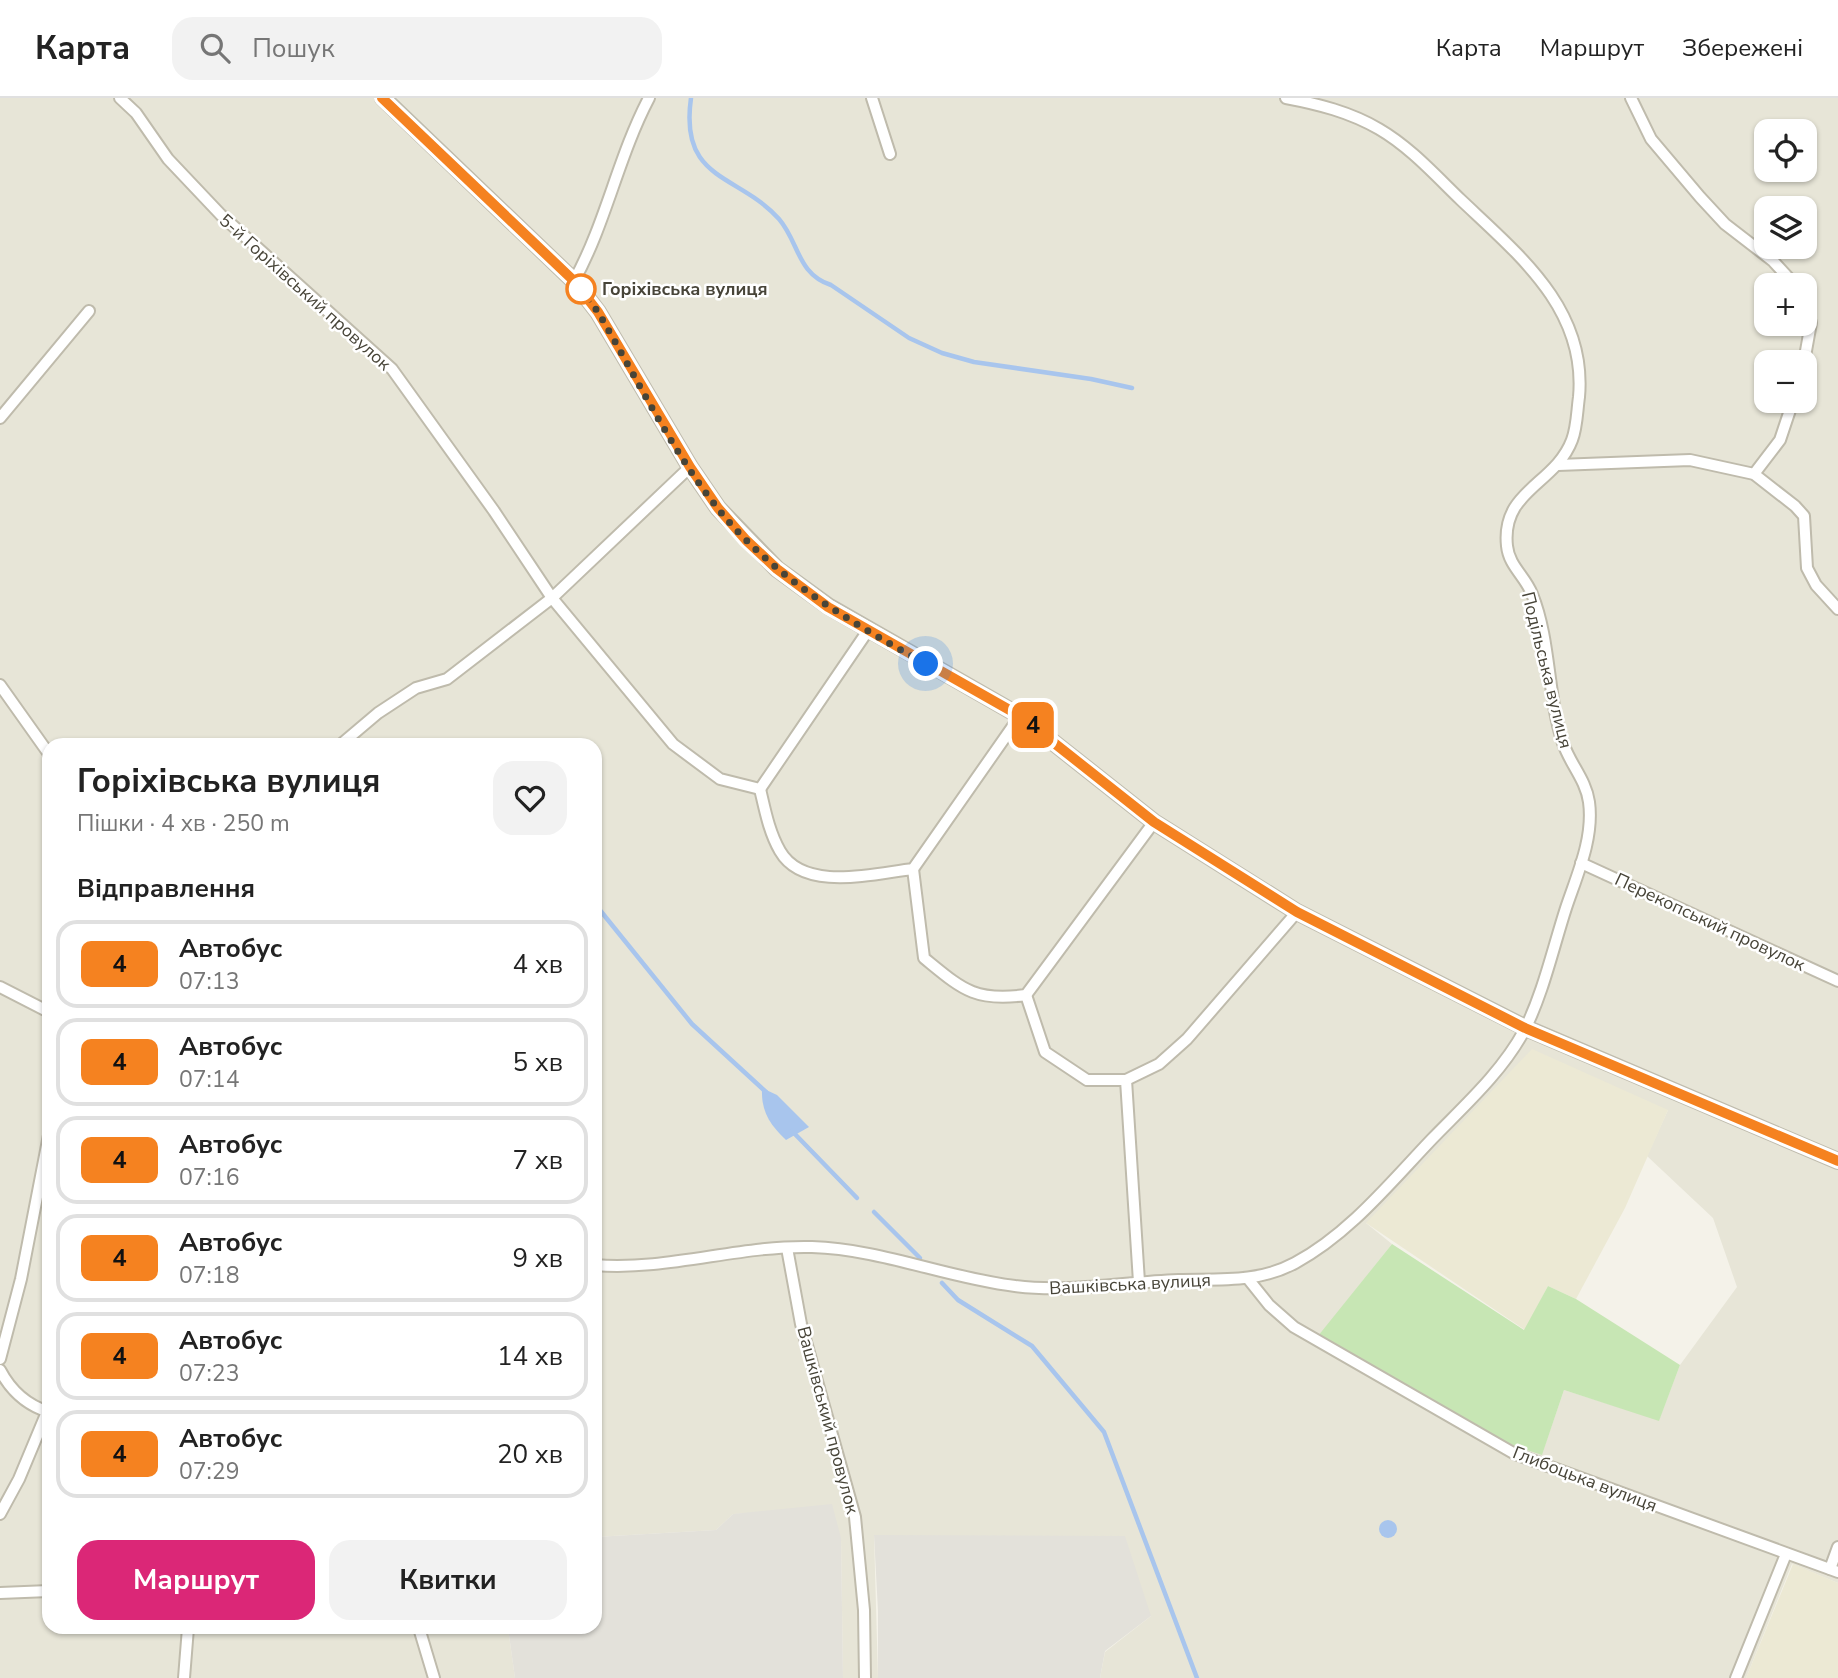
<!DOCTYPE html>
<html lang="uk">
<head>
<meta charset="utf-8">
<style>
  body { margin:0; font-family:"Nunito Sans",sans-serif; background:#f2f2f2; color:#222; height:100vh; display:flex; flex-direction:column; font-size:26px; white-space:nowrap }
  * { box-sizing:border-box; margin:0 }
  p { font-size:23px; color:#767676 }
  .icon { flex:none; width:38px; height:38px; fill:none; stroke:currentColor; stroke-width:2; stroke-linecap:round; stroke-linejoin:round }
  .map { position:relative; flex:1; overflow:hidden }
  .drawer { position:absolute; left:42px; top:640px; width:560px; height:896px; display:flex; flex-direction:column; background:#fff; border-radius:21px; box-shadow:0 2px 5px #0004 }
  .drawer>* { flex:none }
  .badge { padding:0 14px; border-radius:10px; font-size:24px; line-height:46px }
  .fabs { position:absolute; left:1754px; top:21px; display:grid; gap:14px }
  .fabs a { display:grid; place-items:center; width:63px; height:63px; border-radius:14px; background:#fff; box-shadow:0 2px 5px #0004; font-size:35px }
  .you { position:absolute; width:35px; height:35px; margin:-18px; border:5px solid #fff; border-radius:50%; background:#1a73e8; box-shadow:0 0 0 10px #1a73e833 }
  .map>.badge { position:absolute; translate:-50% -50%; box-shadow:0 0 0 4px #fff }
  h2 { padding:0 35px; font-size:26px; line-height:63px }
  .round { display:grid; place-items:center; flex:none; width:74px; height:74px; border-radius:21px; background:#f2f2f2 }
  .headline { display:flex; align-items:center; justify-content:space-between; height:119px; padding:0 35px }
  h1 { font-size:33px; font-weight:700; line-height:52px }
  .button { display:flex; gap:14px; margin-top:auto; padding:14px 35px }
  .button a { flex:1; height:80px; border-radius:21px; background:#db2777; color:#fff; font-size:28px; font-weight:700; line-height:80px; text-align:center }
  .button a+a { background:#f2f2f2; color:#222 }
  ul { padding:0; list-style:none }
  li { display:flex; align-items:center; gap:21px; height:88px; margin:0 14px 10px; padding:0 21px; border:4px solid #e0e0e0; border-radius:21px }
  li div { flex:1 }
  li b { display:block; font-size:26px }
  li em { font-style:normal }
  li .badge { min-width:77px; font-weight:700; text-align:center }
  header { display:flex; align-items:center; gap:42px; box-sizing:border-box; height:98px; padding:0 35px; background:#fff; border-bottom:2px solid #e0e0e0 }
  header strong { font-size:33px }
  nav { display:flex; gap:38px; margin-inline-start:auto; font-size:24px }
  .search { width:490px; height:63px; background:#f2f2f2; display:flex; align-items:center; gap:18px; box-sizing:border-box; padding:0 24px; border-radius:21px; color:#767676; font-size:26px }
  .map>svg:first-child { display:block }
</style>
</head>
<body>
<header>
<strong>Карта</strong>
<div class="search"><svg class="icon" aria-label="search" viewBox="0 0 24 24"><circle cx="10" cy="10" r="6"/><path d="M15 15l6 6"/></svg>Пошук</div>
<nav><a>Карта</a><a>Маршрут</a><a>Збережені</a></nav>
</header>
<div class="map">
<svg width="1838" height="1580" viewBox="0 0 1838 1580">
  <rect width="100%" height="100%" fill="#f4f2e9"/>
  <path fill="#e7e5d7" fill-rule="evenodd" d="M0 0H1838V1485L1792 1466 1746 1580H1100L1105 1554 1151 1518 874 1437 878 1580H843L841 1440 765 1415 733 1416 716 1432 595 1439V648H49V1530H508L515 1580H0ZM1766 33H1804V72H1766ZM1766 110H1804V149H1766ZM1766 187H1804V226H1766ZM1766 264H1804V303H1766ZM1668 1012 1647 1058 1713 1120 1737 1189 1680 1267 1659 1322 1564 1292 1542 1356 1319 1238 1392 1146 1366 1125Z"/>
  <g fill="#e3e1da">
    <polygon points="832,1406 841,1440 843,1580 515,1580 508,1530 595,1530 595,1439 716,1432 733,1416"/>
    <polygon points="874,1437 1125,1438 1151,1518 1105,1553 1100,1580 878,1580 878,1513"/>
  </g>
  <g fill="#ece9d4">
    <polygon points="1532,951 1668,1012 1625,1110 1576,1201 1548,1188 1525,1232 1366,1125"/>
    <polygon points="1793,1466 1838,1485 1838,1580 1746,1580"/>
  </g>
  <path fill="#c7e6b4" d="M1392 1146 1524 1232 1548 1188 1576 1201 1680 1267 1659 1323 1564 1292 1542 1357C1462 1333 1390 1280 1318 1238Z"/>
  <g fill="#a8c5ed">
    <path d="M762 990 777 997 809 1029 786 1042C769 1026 761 1013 762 990Z"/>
    <circle cx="1388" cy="1431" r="9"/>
  </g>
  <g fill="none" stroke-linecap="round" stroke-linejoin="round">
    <g stroke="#a8c5ed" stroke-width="4.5">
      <path d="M691 0C679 84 738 75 779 121 799 144 797 176 831 187L909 240 942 255 974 264 1091 281 1132 290"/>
      <polyline points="595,806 692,926 766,994"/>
      <polyline points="792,1033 857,1100"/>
      <polyline points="874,1114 920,1160"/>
      <polyline points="942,1185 958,1202 1032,1248 1104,1334 1197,1580"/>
    </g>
    <defs>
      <g id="minor">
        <polyline points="120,0 136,15 168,61 221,117 392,271 494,413 552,500 673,646 720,681 760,691 867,534"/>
        <polyline points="872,0 890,56"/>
        <polyline points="1631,0 1651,41 1700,99 1725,126 1773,163 1795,187"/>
        <path d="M574 183C606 125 618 59 649 0"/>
        <polyline points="1804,264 1811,225 1804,201"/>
        <polyline points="0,320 89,213"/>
        <polyline points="1558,367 1690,362 1754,376 1795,408 1804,418 1807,470 1816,487 1838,511"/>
        <polyline points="1754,376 1780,342 1793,303"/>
        <polyline points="0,587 49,656"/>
        <polyline points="339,648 378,615 416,590 447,581 552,500 690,369"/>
        <path d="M760 691C765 712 769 734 780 753 804 795 876 775 913 771L1020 618"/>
        <polyline points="1581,765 1838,883"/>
        <path d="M913 771 924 860C962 891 974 904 1026 897L1154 724"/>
        <polyline points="0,889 49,914"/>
        <polyline points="1026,897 1045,954 1087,982 1126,982 1159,966 1187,941 1297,814"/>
        <polyline points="1126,982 1139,1184"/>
        <polyline points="787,1150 801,1226 855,1419 864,1512 865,1580"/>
        <path d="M595 1167C668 1173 739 1147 812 1149 881 1151 947 1180 1015 1188 1070 1195 1123 1184 1178 1182 1219 1181 1258 1185 1295 1165 1349 1136 1390 1085 1432 1041 1465 1007 1501 975 1524 933 1543 896 1553 850 1566 810 1577 777 1594 740 1589 704 1586 682 1570 666 1563 645 1547 597 1551 543 1532 496 1525 478 1509 468 1507 448 1501 392 1555 387 1572 342 1577 329 1577 313 1579 299 1587 211 1519 157 1461 102 1435 77 1410 49 1379 31 1350 14 1318 6 1286 0"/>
        <polyline points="1249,1182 1269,1207 1294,1229 1515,1356 1838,1474"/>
        <polyline points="0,1261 21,1181 49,1037"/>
        <path d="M0 1272C11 1293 26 1307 49 1314"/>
        <polyline points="0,1416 19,1381 47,1314"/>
        <polyline points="1830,1471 1838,1449"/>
        <polyline points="0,1495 49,1493"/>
        <polyline points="419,1530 434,1580"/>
        <polyline points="184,1580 188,1530"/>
        <polyline points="1736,1580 1786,1456"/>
      </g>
      <polyline id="tertiary" points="383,0 574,183 598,214 690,369 718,410 777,471 828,508 1020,618 1154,724 1297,814 1526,930 1838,1063"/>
    </defs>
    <use href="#minor" stroke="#bfbbac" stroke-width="14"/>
    <use href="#tertiary" stroke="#bfbbac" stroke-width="18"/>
    <use href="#minor" stroke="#fff" stroke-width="10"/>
    <use href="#tertiary" stroke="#fff" stroke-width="14"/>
  </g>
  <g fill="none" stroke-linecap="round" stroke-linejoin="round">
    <defs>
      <polyline id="line" points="382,0 574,183 598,214 690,369 718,410 746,442 777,471 828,509 1020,618 1154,724 1297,814 1525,930 1838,1063"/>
    </defs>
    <use href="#line" stroke="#fff" stroke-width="16"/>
    <use href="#line" stroke="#f58220" stroke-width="10"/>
    <path stroke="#474438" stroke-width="7" stroke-dasharray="0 12.6" d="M581 191 598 214C641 287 686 383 746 442 799 495 862 530 926 566"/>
  </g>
  <circle fill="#fff" stroke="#f58220" stroke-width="3.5" cx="581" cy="191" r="14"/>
  <g text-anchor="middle" stroke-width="5" stroke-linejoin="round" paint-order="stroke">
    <g font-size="18" font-weight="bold" fill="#474438" stroke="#fff" text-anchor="start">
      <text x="602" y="197">Горіхівська вулиця</text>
    </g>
    <g font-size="18" fill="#474438" stroke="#fff">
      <text transform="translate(305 194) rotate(42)" y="6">5-й Горіхівський провулок</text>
      <text transform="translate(1547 572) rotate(76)" y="6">Подільська вулиця</text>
      <text transform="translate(1710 824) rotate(25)" y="6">Перекопський провулок</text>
      <text transform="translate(1130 1186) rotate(-3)" y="6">Вашківська вулиця</text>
      <text transform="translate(828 1322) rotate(75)" y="6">Вашківський провулок</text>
      <text transform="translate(1585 1381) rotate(21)" y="6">Глибоцька вулиця</text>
    </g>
  </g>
</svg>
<div class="fabs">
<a><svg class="icon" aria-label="locate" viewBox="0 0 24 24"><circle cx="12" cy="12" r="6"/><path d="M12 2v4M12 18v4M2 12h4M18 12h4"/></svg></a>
<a><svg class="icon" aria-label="layers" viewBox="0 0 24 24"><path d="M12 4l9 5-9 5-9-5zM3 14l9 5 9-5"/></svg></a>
<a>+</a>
<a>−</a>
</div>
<div class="you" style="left:926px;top:566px"></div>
<b class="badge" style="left:1033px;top:627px;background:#f58220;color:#111">4</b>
<section class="drawer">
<div class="headline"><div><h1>Горіхівська вулиця</h1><p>Пішки · 4 хв · 250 m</p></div><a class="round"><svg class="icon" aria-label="heart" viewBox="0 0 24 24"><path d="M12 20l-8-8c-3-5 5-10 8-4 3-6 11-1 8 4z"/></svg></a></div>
<h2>Відправлення</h2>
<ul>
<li><span class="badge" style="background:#f58220;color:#111">4</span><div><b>Автобус</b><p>07:13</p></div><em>4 хв</em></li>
<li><span class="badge" style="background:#f58220;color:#111">4</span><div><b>Автобус</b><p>07:14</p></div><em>5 хв</em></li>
<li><span class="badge" style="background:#f58220;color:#111">4</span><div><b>Автобус</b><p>07:16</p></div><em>7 хв</em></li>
<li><span class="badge" style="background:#f58220;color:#111">4</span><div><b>Автобус</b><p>07:18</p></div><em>9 хв</em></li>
<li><span class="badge" style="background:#f58220;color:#111">4</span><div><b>Автобус</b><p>07:23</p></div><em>14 хв</em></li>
<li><span class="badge" style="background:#f58220;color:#111">4</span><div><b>Автобус</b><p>07:29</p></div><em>20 хв</em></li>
</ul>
<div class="button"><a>Маршрут</a><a>Квитки</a></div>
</section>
</div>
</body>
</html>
